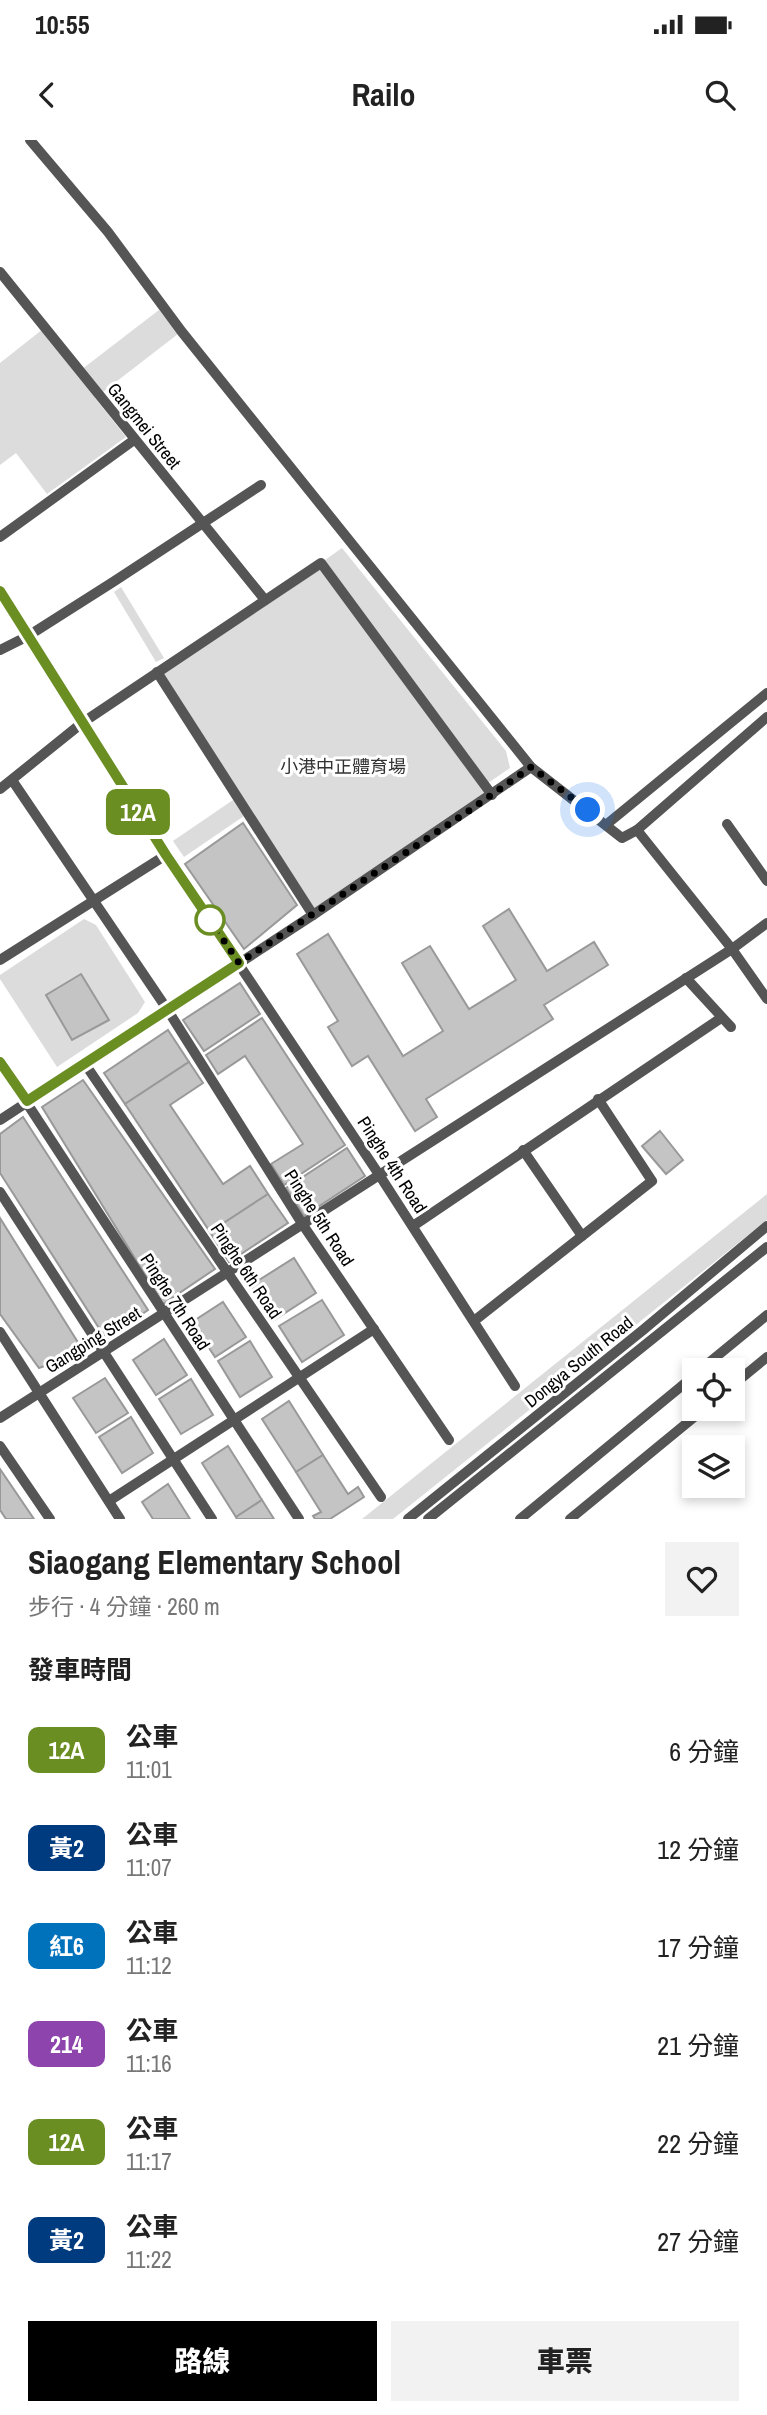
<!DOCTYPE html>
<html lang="zh-TW">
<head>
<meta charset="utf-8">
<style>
  body { margin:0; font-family:"Archivo Narrow","Noto Sans TC",sans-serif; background:#f2f2f2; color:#222; height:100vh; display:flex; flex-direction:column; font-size:26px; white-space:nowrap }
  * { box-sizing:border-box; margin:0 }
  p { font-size:23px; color:#767676 }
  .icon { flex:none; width:38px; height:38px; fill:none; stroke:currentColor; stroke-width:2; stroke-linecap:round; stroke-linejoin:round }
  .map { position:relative; height:1379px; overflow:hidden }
  .side { display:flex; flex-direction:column; background:#fff; flex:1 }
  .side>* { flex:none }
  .badge { padding:0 14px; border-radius:10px; font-size:24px; line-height:46px }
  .fabs { position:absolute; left:682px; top:1218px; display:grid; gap:14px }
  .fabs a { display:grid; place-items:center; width:63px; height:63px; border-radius:0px; background:#fff; box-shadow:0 4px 10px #0003; font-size:35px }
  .you { position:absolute; width:35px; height:35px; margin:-18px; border:5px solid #fff; border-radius:50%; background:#1a73e8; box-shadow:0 0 0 10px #1a73e833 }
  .map>.badge { position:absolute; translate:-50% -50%; box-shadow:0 0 0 4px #fff }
  h2 { padding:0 28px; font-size:26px; line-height:63px }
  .round { display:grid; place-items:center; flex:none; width:74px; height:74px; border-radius:0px; background:#f2f2f2 }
  .overview { display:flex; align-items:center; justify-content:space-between; height:119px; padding:0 28px }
  h1 { font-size:33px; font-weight:800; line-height:52px }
  .action { display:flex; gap:14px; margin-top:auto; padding:14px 28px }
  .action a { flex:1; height:80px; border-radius:0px; background:#000; color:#fff; font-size:28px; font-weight:800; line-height:80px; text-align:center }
  .action a+a { background:#f2f2f2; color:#222 }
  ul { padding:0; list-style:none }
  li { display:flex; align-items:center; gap:21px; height:98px; padding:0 28px }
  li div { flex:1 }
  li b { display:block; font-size:26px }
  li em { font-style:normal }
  li .badge { min-width:77px; font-weight:700; text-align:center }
  .status { display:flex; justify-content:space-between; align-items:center; height:49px; padding:0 35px; background:#fff; direction:ltr }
  .status svg { height:19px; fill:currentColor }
  header { display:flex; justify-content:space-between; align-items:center; height:91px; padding:0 28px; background:#fff; font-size:32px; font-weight:800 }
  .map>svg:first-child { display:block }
</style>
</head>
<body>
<div class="status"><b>10:55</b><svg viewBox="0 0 49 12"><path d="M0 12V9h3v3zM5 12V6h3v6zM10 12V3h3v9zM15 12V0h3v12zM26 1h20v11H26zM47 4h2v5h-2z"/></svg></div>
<header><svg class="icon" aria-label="back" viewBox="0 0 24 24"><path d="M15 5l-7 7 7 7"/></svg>Railo<svg class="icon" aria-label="search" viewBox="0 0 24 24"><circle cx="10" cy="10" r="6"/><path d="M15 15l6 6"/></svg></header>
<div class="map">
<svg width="767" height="1379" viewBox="0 0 767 1379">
  <rect width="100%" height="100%" fill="#fff"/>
  <g fill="#dcdcdc">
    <polygon points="159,170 178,194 95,258 126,297 47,354 16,313 0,325 0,223 43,189 77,233"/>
    <polygon points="342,408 506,611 510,628 488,643 325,420"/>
    <polygon points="320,425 487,657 316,771 162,532"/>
    <polygon points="121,447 164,518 156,522 114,452"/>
    <polygon points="233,660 244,676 184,717 173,701"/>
    <polygon points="84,779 96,785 145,862 138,873 57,927 0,839 0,835"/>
    <polygon points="767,1054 767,1080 393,1379 362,1379"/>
  </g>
  <g fill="#c4c4c4" stroke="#999" stroke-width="2">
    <polygon points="243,683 297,765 244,809 185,724"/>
    <polygon points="509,769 547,831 594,802 608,825 544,865 553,879 426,959 437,977 415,991 368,916 352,926 328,887 338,881 297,814 328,794 403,916 443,891 402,823 430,806 469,869 516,840 483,786"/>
    <polygon points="81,834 109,880 72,900 46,855"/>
    <polygon points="240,843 260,874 204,911 183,880"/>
    <polygon points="262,878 345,1005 284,1045 271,1024 303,1004 245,916 218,934 206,915"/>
    <polygon points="168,890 189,922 125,964 104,933"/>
    <polygon points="189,922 203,943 170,965 223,1044 250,1026 268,1054 210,1092 125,964"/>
    <polygon points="83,940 215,1129 163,1164 42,967"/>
    <polygon points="23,977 148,1170 106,1199 0,1033 0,994"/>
    <polygon points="660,991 683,1020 666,1034 642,1006"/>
    <polygon points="347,1008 365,1036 304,1076 286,1048"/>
    <polygon points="268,1054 288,1083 229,1122 210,1092"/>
    <polygon points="0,1078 84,1212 39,1228 0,1174"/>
    <polygon points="294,1118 316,1153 274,1180 251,1145"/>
    <polygon points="322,1160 344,1195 302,1222 279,1186"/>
    <polygon points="223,1162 246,1197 215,1217 192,1182"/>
    <polygon points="164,1199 187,1235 156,1255 133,1220"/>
    <polygon points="250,1201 272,1237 240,1257 218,1221"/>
    <polygon points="105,1238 128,1273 96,1293 73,1258"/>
    <polygon points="191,1239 213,1275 181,1294 159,1259"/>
    <polygon points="289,1261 323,1315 296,1332 262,1279"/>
    <polygon points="131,1277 153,1313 122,1333 99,1297"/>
    <polygon points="228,1306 262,1360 236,1377 202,1323"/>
    <polygon points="323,1315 348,1354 358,1347 364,1357 330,1379 315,1379 313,1376 321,1372 296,1332"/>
    <polygon points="0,1329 34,1379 6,1379 0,1370"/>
    <polygon points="168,1344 190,1379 153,1379 142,1362"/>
    <polygon points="262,1360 274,1379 237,1379 236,1377"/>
  </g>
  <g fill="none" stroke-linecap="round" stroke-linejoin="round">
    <g stroke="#555" stroke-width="10">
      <polyline points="30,0 108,92 182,192 531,627 622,698 637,690 767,577"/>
      <polyline points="0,132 265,460"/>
      <polyline points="0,397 134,300"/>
      <polyline points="0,451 166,715 380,1036 515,1246"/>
      <polyline points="0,510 28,496 113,442 261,345"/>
      <polyline points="157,532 313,775"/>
      <polyline points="12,640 167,869 303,1085 449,1300"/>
      <polyline points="0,649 82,583 321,423 492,655"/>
      <polyline points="607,684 767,553"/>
      <polyline points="727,684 767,741"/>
      <polyline points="637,690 732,809 767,859"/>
      <polyline points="0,820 166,715"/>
      <polyline points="686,838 731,887"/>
      <polyline points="0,922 299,1379"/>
      <polyline points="85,924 381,1357"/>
      <polyline points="0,980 313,775 531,627"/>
      <polyline points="523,1010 582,1096"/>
      <polyline points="0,1052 212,1379"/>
      <polyline points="413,1086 721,878"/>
      <polyline points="474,1181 652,1041 598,959"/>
      <polyline points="0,1192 120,1379"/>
      <polyline points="700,1230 767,1175"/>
      <polyline points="733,1245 767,1217"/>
      <polyline points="0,1278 732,809 767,783"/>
      <polyline points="0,1306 50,1379"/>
      <polyline points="109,1361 374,1189"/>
      <polyline points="408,1379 643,1190 767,1086"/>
      <polyline points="428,1379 767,1107"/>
      <polyline points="520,1379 695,1235"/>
      <polyline points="570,1379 704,1269"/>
    </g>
  </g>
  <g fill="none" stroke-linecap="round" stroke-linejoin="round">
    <defs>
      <polyline id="line" points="0,451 166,715 239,823 27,961 0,922"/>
    </defs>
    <use href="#line" stroke="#fff" stroke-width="16"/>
    <use href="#line" stroke="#6b8e23" stroke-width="10"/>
    <polyline stroke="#000" stroke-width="7" stroke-dasharray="0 12.6" points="210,780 239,823 470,670 531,627 588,670"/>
  </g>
  <circle fill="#fff" stroke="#6b8e23" stroke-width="3.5" cx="210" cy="780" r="14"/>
  <g text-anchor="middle" stroke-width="6" stroke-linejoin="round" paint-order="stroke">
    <g font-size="18" fill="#000" stroke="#fff">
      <text transform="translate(144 286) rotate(51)" y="6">Gangmei Street</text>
      <text transform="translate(392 1025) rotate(57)" y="6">Pinghe 4th Road</text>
      <text transform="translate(319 1078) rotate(57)" y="6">Pinghe 5th Road</text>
      <text transform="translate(246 1131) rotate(56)" y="6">Pinghe 6th Road</text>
      <text transform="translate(175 1162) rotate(57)" y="6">Pinghe 7th Road</text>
      <text transform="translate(93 1200) rotate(-32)" y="6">Gangping Street</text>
      <text transform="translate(579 1222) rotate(-39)" y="6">Dongya South Road</text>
    </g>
    <g font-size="18" fill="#333" stroke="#fff">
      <text x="343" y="633">小港中正體育場</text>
    </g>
  </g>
</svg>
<div class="fabs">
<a><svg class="icon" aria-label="locate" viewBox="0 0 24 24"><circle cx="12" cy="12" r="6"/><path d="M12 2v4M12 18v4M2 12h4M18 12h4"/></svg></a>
<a><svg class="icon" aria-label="layers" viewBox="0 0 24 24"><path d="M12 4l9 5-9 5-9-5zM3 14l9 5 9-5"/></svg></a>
</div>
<div class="you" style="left:588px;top:670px"></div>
<b class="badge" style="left:138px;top:672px;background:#6b8e23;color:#fff">12A</b>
</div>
<section class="side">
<div class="overview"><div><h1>Siaogang Elementary School</h1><p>步行 · 4 分鐘 · 260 m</p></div><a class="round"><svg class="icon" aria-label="heart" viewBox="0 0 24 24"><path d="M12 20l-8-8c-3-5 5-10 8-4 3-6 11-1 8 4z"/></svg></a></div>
<h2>發車時間</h2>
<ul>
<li><span class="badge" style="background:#6b8e23;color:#fff">12A</span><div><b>公車</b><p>11:01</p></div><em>6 分鐘</em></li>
<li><span class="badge" style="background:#003b80;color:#fff">黃2</span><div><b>公車</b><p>11:07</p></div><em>12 分鐘</em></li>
<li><span class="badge" style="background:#0072bc;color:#fff">紅6</span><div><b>公車</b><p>11:12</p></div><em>17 分鐘</em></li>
<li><span class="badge" style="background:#8e44ad;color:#fff">214</span><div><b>公車</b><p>11:16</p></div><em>21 分鐘</em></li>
<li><span class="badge" style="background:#6b8e23;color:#fff">12A</span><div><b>公車</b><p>11:17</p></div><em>22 分鐘</em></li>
<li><span class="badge" style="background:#003b80;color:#fff">黃2</span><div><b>公車</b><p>11:22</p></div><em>27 分鐘</em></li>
</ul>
<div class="action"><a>路線</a><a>車票</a></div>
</section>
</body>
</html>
